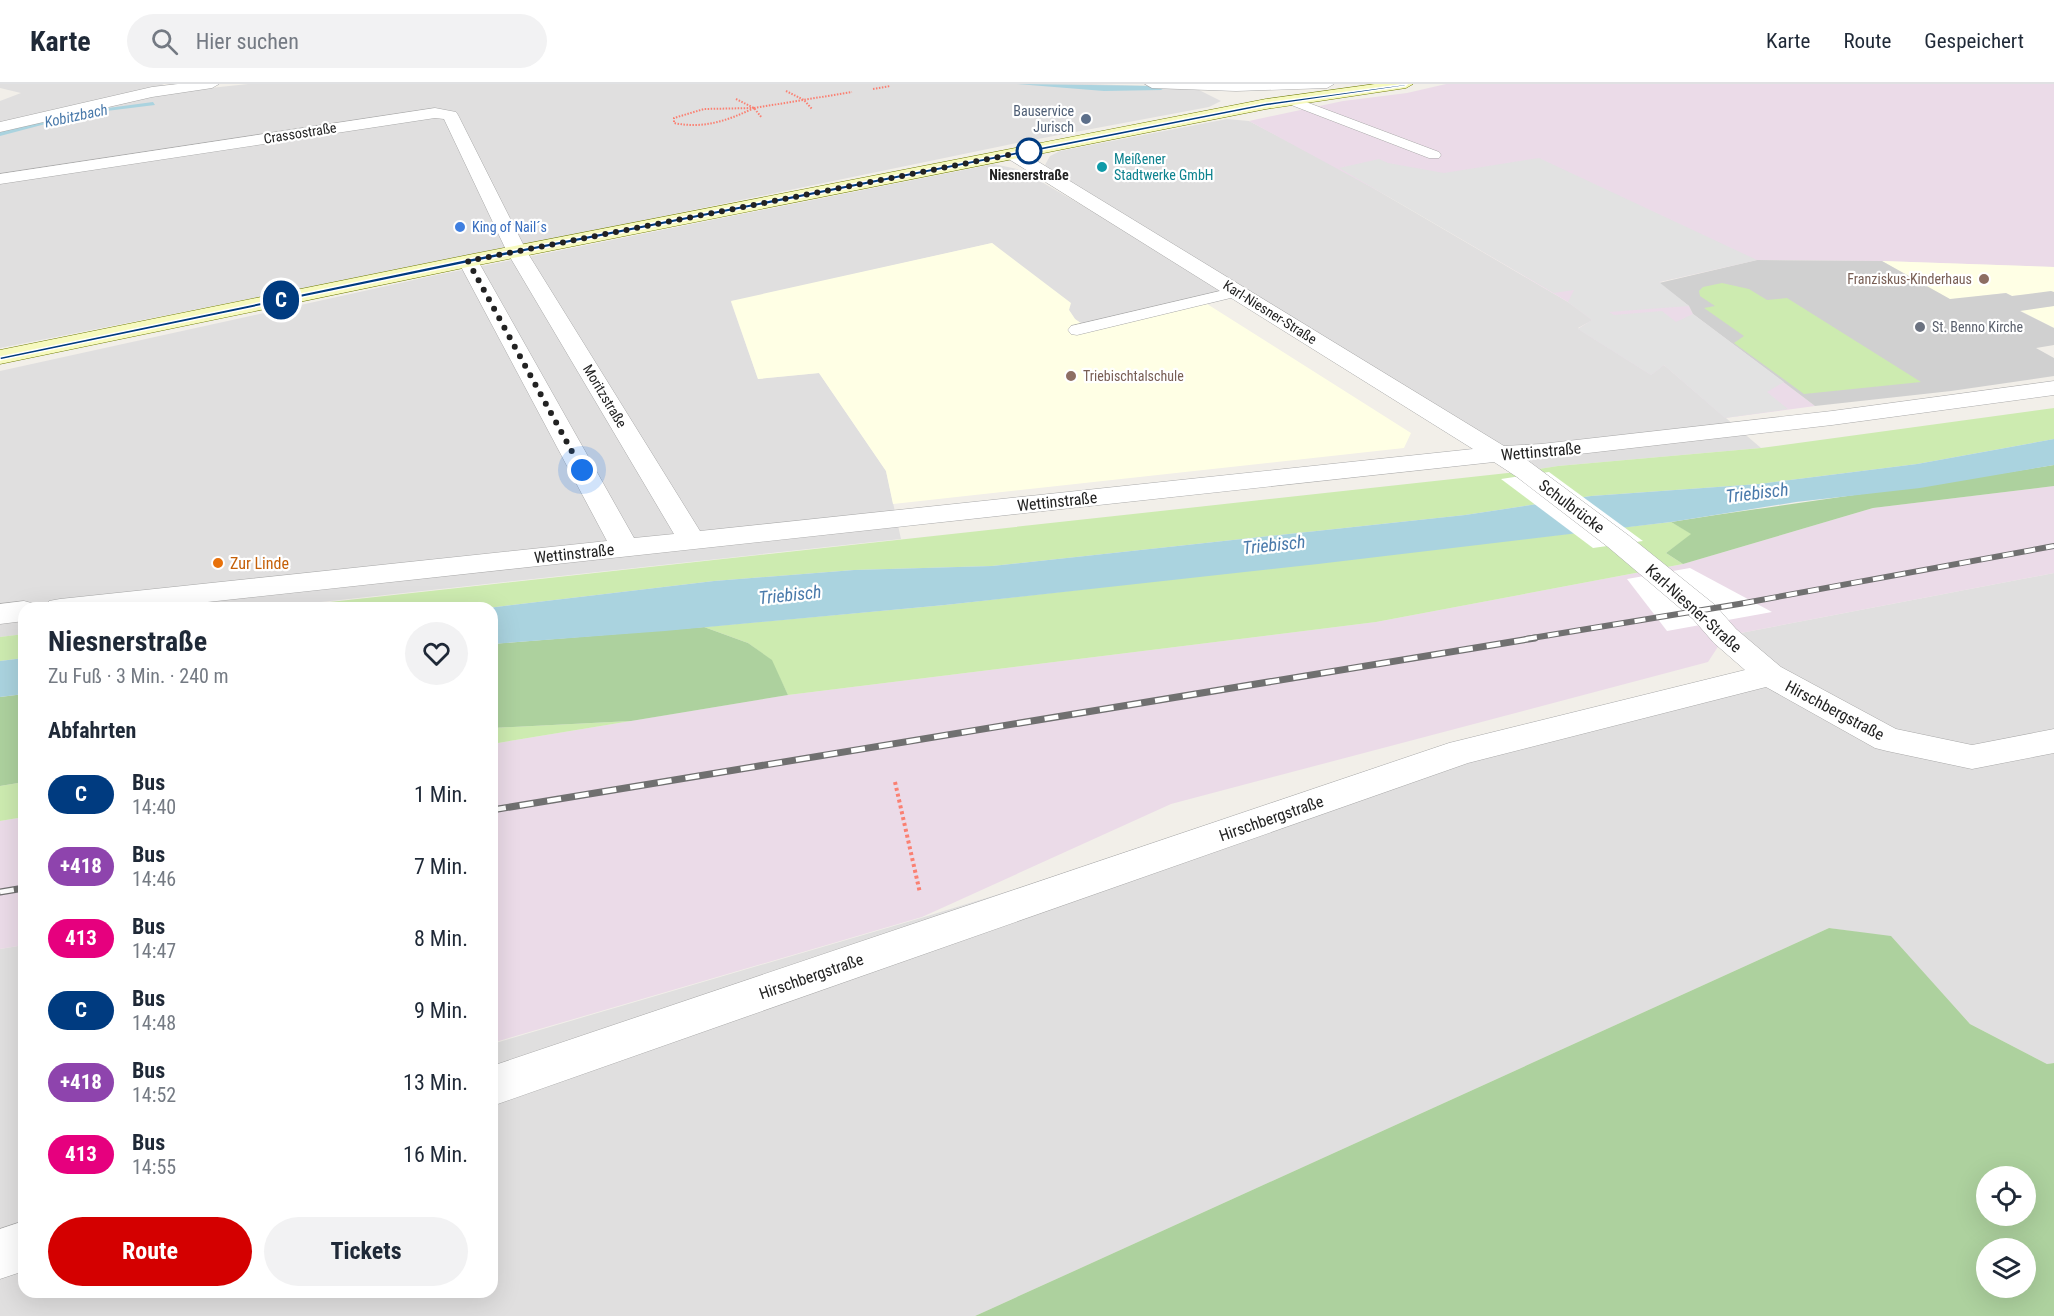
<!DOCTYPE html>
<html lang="de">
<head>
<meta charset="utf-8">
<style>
  body { margin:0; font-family:"Roboto Condensed",sans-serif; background:#f2f2f3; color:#1f2937; height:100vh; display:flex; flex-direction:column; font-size:22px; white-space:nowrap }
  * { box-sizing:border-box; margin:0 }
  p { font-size:20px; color:#747a83 }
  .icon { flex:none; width:33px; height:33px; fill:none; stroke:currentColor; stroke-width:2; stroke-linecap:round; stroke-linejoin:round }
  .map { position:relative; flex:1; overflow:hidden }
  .sheet { position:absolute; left:18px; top:518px; width:480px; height:696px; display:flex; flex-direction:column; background:#fff; border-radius:18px; box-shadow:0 6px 24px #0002 }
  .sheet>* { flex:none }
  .badge { padding:0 12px; border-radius:20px; font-size:21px; line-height:39px }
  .buttons { position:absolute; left:1976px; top:1082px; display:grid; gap:12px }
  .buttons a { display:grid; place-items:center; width:60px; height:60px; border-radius:50%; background:#fff; box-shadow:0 6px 24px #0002; font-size:30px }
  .you { position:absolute; width:30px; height:30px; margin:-15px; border:4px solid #fff; border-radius:50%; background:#1a73e8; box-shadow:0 0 0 9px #1a73e833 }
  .map>.badge { position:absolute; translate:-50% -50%; box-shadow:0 0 0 3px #fff }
  h2 { padding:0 30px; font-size:22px; line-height:54px }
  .round { display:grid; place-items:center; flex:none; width:63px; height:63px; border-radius:32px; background:#f2f2f3 }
  .summary { display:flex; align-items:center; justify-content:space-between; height:102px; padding:0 30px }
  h1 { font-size:28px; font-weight:700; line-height:45px }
  .cta { display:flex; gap:12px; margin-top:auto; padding:12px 30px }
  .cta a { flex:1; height:69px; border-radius:36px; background:#d40000; color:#fff; font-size:24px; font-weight:700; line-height:69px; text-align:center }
  .cta a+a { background:#f2f2f3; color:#1f2937 }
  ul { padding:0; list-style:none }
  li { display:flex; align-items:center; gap:18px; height:72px; padding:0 30px }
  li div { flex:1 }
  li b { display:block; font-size:22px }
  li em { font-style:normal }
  li .badge { min-width:66px; font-weight:700; text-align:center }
  header { display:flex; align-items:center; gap:36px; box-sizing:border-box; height:84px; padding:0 30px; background:#fff; border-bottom:2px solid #e0e1e3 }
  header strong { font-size:28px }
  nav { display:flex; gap:33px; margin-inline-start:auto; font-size:21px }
  .search { width:420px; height:54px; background:#f2f2f3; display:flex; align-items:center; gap:15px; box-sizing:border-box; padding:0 21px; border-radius:33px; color:#747a83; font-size:22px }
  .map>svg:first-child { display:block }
</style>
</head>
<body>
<header>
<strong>Karte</strong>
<div class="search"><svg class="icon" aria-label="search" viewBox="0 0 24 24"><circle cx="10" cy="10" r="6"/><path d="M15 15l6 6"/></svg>Hier suchen</div>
<nav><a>Karte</a><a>Route</a><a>Gespeichert</a></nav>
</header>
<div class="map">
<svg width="2054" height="1232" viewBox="0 0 2054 1232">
  <rect width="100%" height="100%" fill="#f2efe9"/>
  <g fill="#e0dfdf">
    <polygon points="0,0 164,0 147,8 0,41 0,17 21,9 0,4"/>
    <polygon points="248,0 1091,0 1195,4 1221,17 1209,23 1027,57 523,161 0,264 0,45 154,10"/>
    <polygon points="1227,35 1249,37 1339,84 1568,218 1593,236 1578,244 1664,281 1761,364 1558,382 1526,387 1226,205 1101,240 1085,242 1075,235 1069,226 992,159 731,218 758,295 819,289 886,387 901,455 275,523 24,524 24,550 0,553 0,287 432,192 994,80 1021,86 1216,199 1045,81 1050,72 1060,67"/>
    <polygon points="2054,489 2054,979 2047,980 1970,940 1891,853 1829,844 975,1232 0,1232 0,865 24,861 24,1208 492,1208 492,960 921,834 1461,668 1770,591 1725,552"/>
  </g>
  <g fill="#ebdbe8">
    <polygon points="1446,0 2054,0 2054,183 1882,177 1757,176 1659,198 1689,222 1693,230 1815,322 1725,334 1664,281 1651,291 1578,245 1592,236 1568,218 1406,122 1249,37 1343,17 1407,9"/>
    <polygon points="2054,402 2054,489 1725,552 1708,578 1171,720 922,833 492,959 492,660 788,611 1376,538 1683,480 1873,424"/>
    <polygon points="24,733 24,861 0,865 0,737"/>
  </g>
  <g fill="#ffffe5">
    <polygon points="992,159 1071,219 1069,226 1075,235 1085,242 1196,213 1411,349 1404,364 893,420 886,387 819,289 758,295 731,217"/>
    <polygon points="1882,177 2054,183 2054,208 2012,212 2006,209 1950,216"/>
    <polygon points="2054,222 2054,244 2019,226"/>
  </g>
  <polygon fill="#d0d0d0" points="1757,176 1882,177 1950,215 2006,209 2012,212 2051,207 2054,208 2054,222 2020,227 2054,244 2054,261 2036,264 2054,274 2054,292 1951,307 1815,322 1693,230 1689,222 1659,199"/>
  <g fill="#cdebb0">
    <polygon points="1722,199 1749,205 1767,216 1787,214 1921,298 1804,310 1734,259 1744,252 1704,224 1715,222 1700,212 1699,207 1703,203"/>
    <polygon points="2054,324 2054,355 1917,380 1759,400 1591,412 1465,431 992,482 854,486 714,497 488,524 275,524 1526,387 1558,382 1761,364"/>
    <polygon points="1671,438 1692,450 1666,469 1683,480 1376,538 788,611 771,576 748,559 704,543 945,521"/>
    <polygon points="24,550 24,574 0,577 0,553"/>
    <polygon points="631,637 492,660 492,644"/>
    <polygon points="24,698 24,733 0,737 0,702"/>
  </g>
  <g fill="#add19e" fill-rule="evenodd">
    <path d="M2054 381V402L1873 424 1683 480 1666 469 1691 450 1671 438C1798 418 1927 402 2054 381Z"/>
    <polygon points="704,543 748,559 772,576 788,611 631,637 492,644 492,560"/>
    <polygon points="24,610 24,698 0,702 0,613"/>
    <path d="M1829 844 1891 852 1970 940 2047 980 2054 979V1232H975ZM1986 1092H2025V1131H1986ZM1986 1164H2025V1203H1986Z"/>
  </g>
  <polygon fill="#e2e2e2" points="1539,74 1757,176 1659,198 1689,222 1609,228 1614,231 1662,227 1676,238 1693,230 1784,298 1767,308 1788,325 1725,334 1664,281 1651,291 1578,245 1592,236 1568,218 1574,206 1554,209 1339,84 1379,75 1388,79 1444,89"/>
  <g fill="#aad3df">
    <polygon points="2054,355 2054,381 1920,404 1796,418 1671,438 1318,480 945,521 665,547 492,560 492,524 488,524 714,497 854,486 992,482 1465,431 1591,412 1759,400 1917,380"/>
    <polygon points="24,574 24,610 0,613 0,577"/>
  </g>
  <g fill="#fff">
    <polygon points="1549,388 1643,457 1593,464 1501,395"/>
    <polygon points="1690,484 1772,528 1667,547 1627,495"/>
  </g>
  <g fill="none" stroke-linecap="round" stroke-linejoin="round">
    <g fill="#aad3df" fill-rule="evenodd">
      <polygon points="1017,0 1161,2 1164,4 1161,6 1104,7"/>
      <polygon points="153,18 155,21 82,30 78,28"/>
      <polygon points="50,34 53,38 0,52 0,48"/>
    </g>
    <defs>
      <g id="lane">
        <polygon points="1290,12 1439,68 1441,71 1439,74 1429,74 1286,19 1286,13"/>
        <polygon points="1237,203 1243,205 1245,208 1243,211 1077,251 1071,250 1068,246 1071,242"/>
      </g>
      <g id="street">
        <polygon points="178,0 219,0 212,4 152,13 0,48 0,38 152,3"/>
        <polygon points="1145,0 1334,0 1327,4 1236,7 1152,4"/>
        <polygon points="435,24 456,28 458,31 527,168 700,447 1473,365 1007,74 1005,70 1007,66 1019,66 1504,362 1541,360 1832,327 2054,297 2054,311 1832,341 1527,376 1628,451 1715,521 1736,545 1781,583 1896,645 1972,661 2054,645 2054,669 1972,685 1887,667 1875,664 1766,603 1468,679 492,1022 492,982 1449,659 1745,586 1714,559 1693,535 1608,463 1517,393 1494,378 152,524 45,524 49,517 60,515 607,457 458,177 461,173 475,173 478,177 634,454 674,450 507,168 444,35 435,34 0,100 0,90"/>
        <polygon points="24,517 35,520 37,524 24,524 24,537 0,540 0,520"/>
        <polygon points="24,1137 24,1187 0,1195 0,1145"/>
      </g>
      <polygon id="secondary" points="1375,0 1413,0 1406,4 1266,25 468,183 0,280 0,266 468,171 1266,15"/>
    </defs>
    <use href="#lane" stroke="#a9a9a9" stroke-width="1"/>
    <use href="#street" stroke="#a9a9a9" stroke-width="1"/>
    <use href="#secondary" stroke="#707d05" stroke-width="1"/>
    <g stroke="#fa8072" stroke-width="2" stroke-dasharray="1.5 1.5" stroke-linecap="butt">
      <polyline points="873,5 890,2"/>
      <polyline points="786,7 804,16 812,25"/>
      <polyline points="736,15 754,24 762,34"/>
      <path d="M754 24C727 37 703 45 674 39V34L704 25Z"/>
      <polyline points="754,24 852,8"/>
    </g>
    <polyline stroke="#fa8072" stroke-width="4" stroke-dasharray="3 3" stroke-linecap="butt" points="895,698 920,809"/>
    <use href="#lane" fill="#fff" fill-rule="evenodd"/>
    <use href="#street" fill="#fff" fill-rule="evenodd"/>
    <use href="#secondary" fill="#f7fabf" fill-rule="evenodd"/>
    <defs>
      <polyline id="rail-far1" points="1526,555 1739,520 2054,462"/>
      <g id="rail">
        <polyline points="492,726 1535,554"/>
        <polyline points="0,808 24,804"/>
      </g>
    </defs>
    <use href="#rail-far1" stroke="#707070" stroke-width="6"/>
    <use href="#rail" stroke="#707070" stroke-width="7"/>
    <use href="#rail-far1" stroke="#fff" stroke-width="4" stroke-dasharray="11" stroke-linecap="butt"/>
    <use href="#rail" stroke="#fff" stroke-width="4.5" stroke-dasharray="14" stroke-linecap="butt"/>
  </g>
  <polygon fill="#003b80" stroke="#fff" stroke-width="1.5" points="1405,2 1266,22 468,179 0,276 0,273 468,175 1266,19 1407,0"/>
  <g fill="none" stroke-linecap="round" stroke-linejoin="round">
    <polyline stroke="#222" stroke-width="6" stroke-dasharray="0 10.8" points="582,386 468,177 1029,67"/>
  </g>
  <circle fill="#5c6f8a" stroke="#fff" stroke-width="2" cx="1086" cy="35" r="6"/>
  <circle fill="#fff" stroke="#003b80" stroke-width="3" cx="1029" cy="67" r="12"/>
  <circle fill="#0f9aa8" stroke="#fff" stroke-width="2" cx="1102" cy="83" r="6"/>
  <circle fill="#3f7fe0" stroke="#fff" stroke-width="2" cx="460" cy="143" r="6"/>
  <g fill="#8d6e63" stroke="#fff" stroke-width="2">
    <circle cx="1984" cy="195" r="6"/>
    <circle cx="1071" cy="292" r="6"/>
  </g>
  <circle fill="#6b7280" stroke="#fff" stroke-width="2" cx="1920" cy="243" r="6"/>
  <circle fill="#e8710a" stroke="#fff" stroke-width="2" cx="218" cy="479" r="6"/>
  <g text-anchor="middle" stroke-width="4.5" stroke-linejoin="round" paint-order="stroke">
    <g font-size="14" fill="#4e5e75" stroke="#fff" text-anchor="end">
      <text x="1074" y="32">Bauservice<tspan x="1074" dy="16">Jurisch</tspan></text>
    </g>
    <g font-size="14" fill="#222" stroke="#fff">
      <text transform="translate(300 49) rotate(-9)" y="5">Crassostraße</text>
      <text transform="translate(1270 228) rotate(32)" y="5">Karl-Niesner-Straße</text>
      <text transform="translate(605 312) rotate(59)" y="5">Moritzstraße</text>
    </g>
    <g font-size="14" fill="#0d838f" stroke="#fff" text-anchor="start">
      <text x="1114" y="80">Meißener<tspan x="1114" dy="16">Stadtwerke GmbH</tspan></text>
    </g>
    <g font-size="14" font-weight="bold" fill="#222" stroke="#fff">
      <text x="1029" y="96">Niesnerstraße</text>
    </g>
    <g font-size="14" fill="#366cbe" stroke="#fff" text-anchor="start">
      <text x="472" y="148">King of Nail´s</text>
    </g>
    <g font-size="14" fill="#785e54" stroke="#fff" text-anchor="end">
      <text x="1972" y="200">Franziskus-Kinderhaus</text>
      <text x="1083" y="297" text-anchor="start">Triebischtalschule</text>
    </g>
    <g font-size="14" fill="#5b616d" stroke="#fff" text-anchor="start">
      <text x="1932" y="248">St. Benno Kirche</text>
    </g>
    <g font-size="15" font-style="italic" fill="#4a7aab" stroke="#fff">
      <text transform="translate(76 32) rotate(-12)" y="5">Kobitzbach</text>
    </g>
    <g font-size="16" fill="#222" stroke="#fff">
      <text transform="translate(1541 367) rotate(-5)" y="6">Wettinstraße</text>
      <text transform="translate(1057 417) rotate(-6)" y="6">Wettinstraße</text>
      <text transform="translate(1572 422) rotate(37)" y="6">Schulbrücke</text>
      <text transform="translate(574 469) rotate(-6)" y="6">Wettinstraße</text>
      <text transform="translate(1694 524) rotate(42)" y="6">Karl-Niesner-Straße</text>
      <text transform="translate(1835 626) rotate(28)" y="6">Hirschbergstraße</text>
      <text transform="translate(1271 734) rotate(-19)" y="6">Hirschbergstraße</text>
      <text transform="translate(811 892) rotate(-19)" y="6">Hirschbergstraße</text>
    </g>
    <g font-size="16" fill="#c56008" stroke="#fff" text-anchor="start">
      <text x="230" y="485">Zur Linde</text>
    </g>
    <g font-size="18" font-style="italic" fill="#4a7aab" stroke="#fff">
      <text transform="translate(1757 409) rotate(-7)" y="6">Triebisch</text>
      <text transform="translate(1274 461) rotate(-6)" y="6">Triebisch</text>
      <text transform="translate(790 511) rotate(-6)" y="6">Triebisch</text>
    </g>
  </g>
</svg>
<div class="buttons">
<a><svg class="icon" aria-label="locate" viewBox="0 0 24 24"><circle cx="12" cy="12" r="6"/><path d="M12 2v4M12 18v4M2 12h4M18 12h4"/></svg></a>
<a><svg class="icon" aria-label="layers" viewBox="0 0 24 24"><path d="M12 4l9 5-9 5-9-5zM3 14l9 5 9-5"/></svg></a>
</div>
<div class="you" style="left:582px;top:386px"></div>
<b class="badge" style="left:281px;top:216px;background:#003b80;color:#fff">C</b>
<section class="sheet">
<div class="summary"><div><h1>Niesnerstraße</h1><p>Zu Fuß · 3 Min. · 240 m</p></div><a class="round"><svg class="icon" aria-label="heart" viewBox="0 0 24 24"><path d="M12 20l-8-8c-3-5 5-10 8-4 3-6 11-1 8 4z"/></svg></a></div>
<h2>Abfahrten</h2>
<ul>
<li><span class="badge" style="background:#003b80;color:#fff">C</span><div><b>Bus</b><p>14:40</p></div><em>1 Min.</em></li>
<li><span class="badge" style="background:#8e44ad;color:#fff">+418</span><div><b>Bus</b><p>14:46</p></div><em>7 Min.</em></li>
<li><span class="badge" style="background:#e6007e;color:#fff">413</span><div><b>Bus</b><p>14:47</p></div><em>8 Min.</em></li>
<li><span class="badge" style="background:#003b80;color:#fff">C</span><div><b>Bus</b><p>14:48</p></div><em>9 Min.</em></li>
<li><span class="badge" style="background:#8e44ad;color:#fff">+418</span><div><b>Bus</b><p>14:52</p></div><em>13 Min.</em></li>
<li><span class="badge" style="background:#e6007e;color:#fff">413</span><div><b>Bus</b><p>14:55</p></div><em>16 Min.</em></li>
</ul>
<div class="cta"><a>Route</a><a>Tickets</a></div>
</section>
</div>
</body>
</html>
